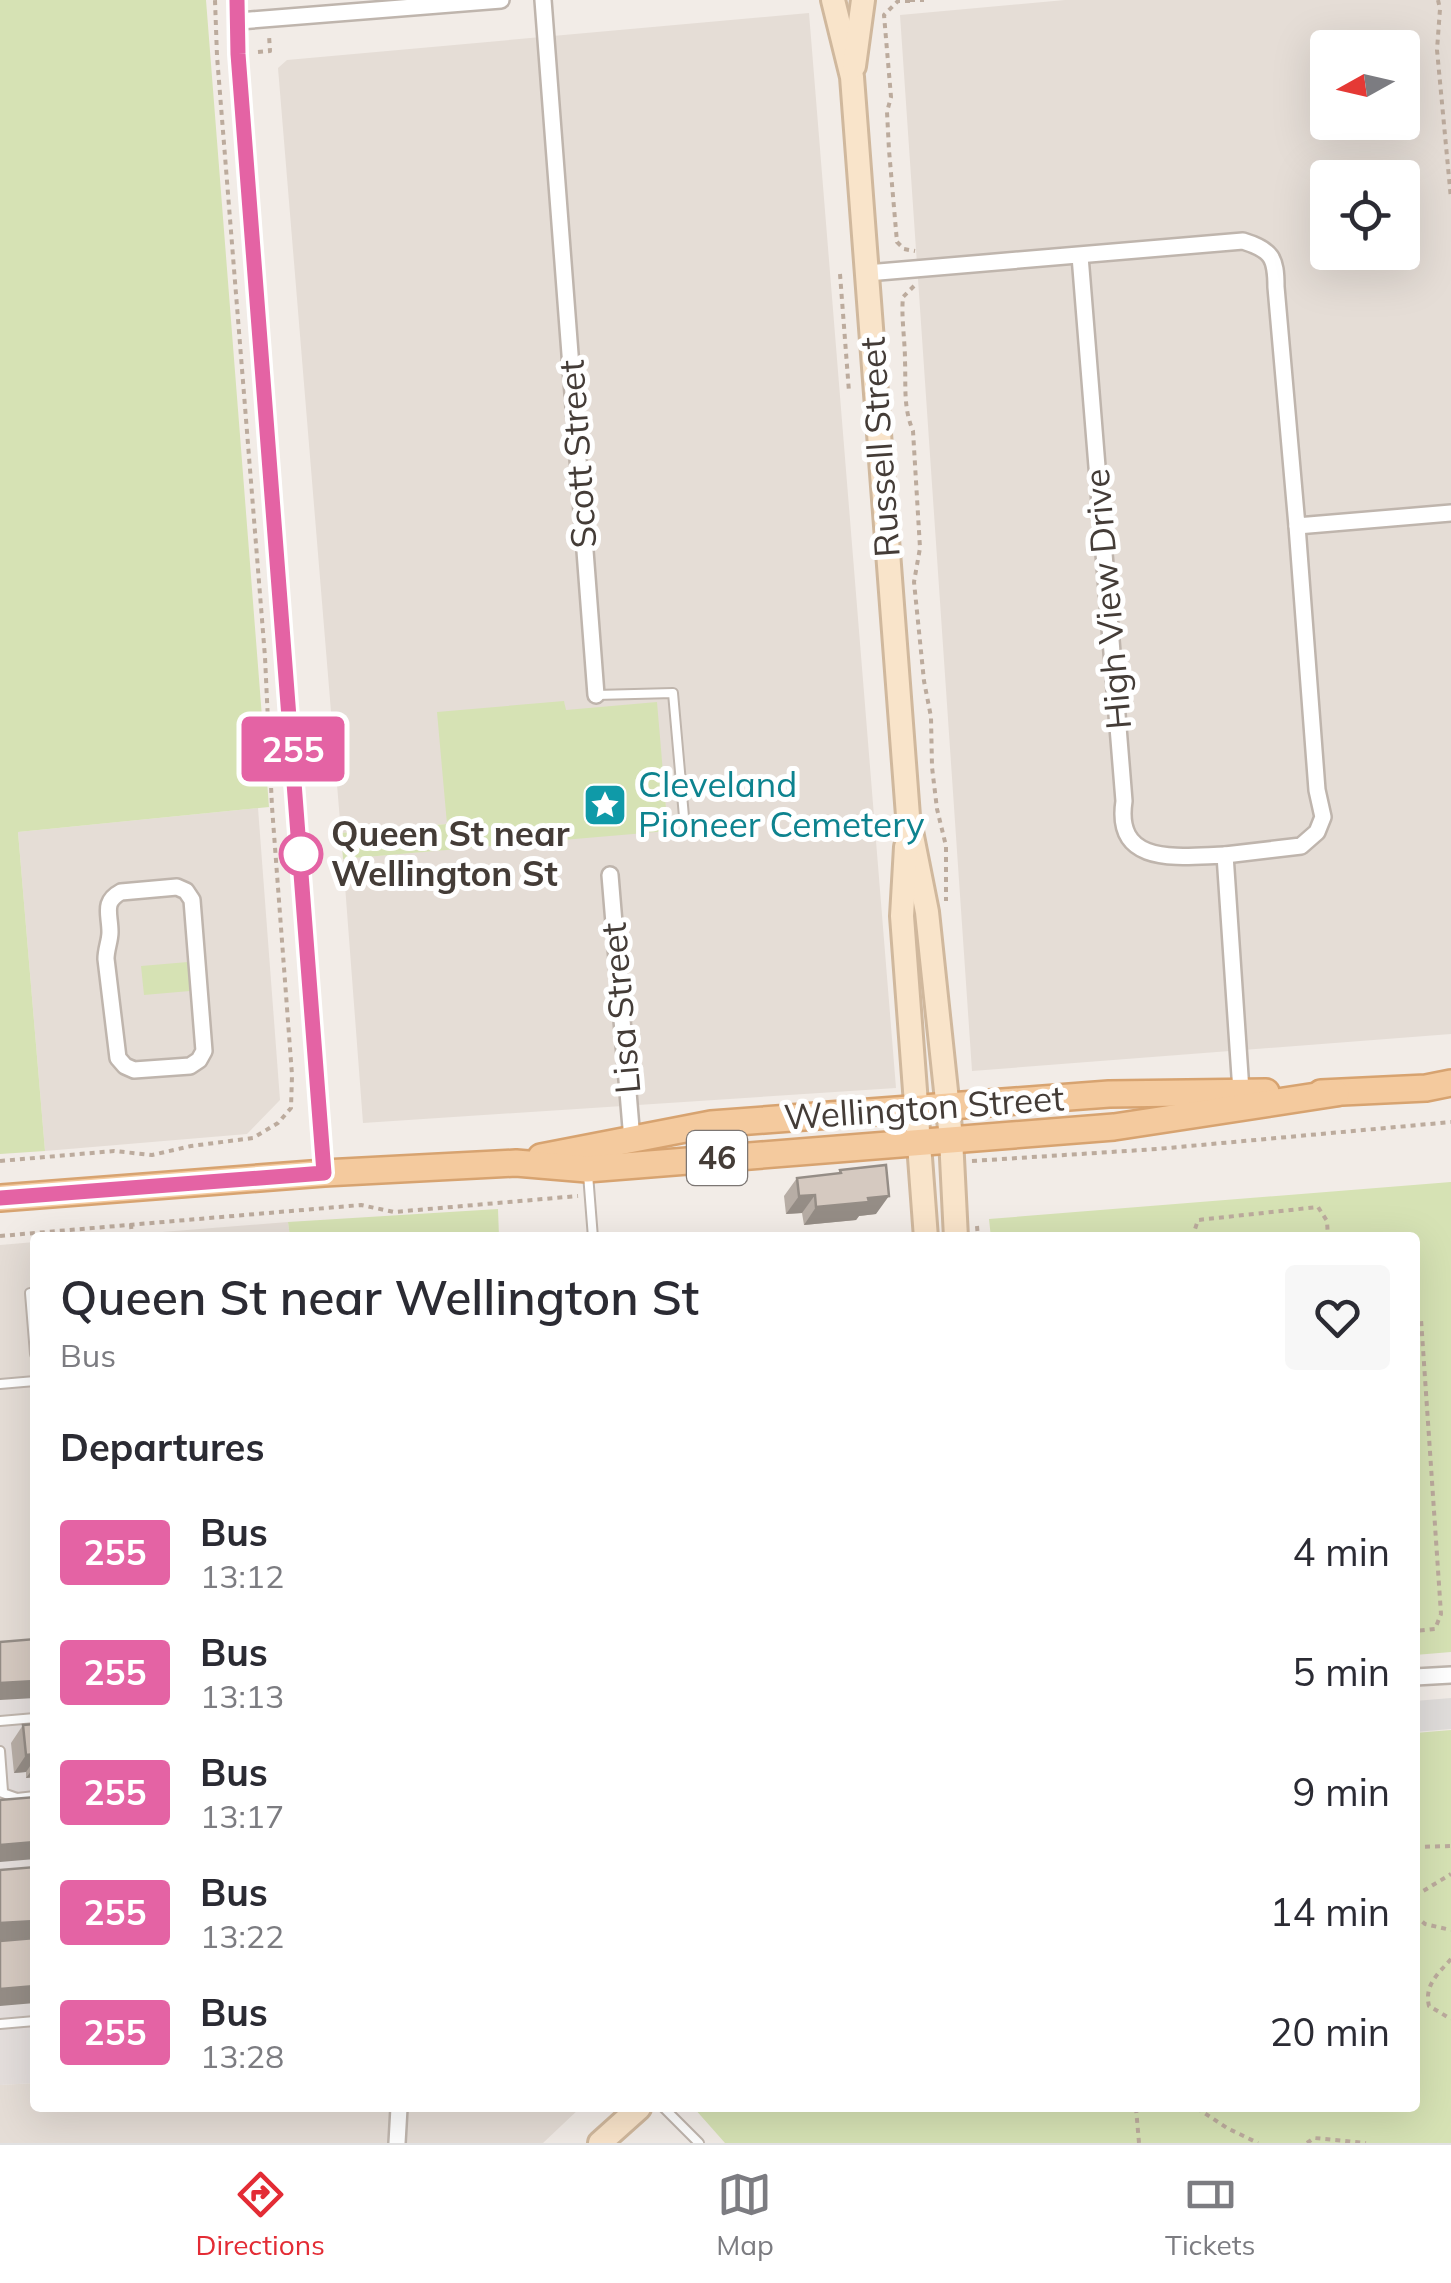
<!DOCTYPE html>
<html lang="en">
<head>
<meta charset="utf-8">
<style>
  body { margin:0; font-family:Mulish,sans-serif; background:#f7f7f7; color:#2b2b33; height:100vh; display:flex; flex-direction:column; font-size:38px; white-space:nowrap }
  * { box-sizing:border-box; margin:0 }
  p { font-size:32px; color:#7c7c81 }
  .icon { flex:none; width:55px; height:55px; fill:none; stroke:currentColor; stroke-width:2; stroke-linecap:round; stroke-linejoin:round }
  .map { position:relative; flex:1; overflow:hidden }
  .details { position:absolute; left:30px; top:1232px; width:1390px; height:880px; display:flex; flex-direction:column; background:#fff; border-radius:10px; box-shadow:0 10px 40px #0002 }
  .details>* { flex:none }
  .badge { padding:0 20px; border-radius:8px; font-size:35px; line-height:65px }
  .needle { width:65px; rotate:262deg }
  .fabs { position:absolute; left:1310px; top:30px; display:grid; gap:20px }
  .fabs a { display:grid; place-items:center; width:110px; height:110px; border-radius:10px; background:#fff; box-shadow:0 10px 40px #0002; font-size:50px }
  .map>.badge { position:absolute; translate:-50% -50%; box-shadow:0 0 0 5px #fff }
  h2 { padding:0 30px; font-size:38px; line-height:90px }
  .round { display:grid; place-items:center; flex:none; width:105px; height:105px; border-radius:10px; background:#f7f7f7 }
  .head { display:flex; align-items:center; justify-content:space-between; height:170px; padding:0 30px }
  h1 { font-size:48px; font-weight:600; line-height:75px }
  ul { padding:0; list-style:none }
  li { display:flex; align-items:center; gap:30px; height:120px; padding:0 30px }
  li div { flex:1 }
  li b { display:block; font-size:38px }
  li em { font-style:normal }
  li .badge { min-width:110px; font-weight:700; text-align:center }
  .menu { display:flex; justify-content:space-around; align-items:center; height:140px; border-top:2px solid #e1e1e2; background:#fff; font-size:28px; color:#7c7c81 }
  .menu a { display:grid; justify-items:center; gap:5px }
  .menu .current { color:#e32c35 }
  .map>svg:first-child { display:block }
</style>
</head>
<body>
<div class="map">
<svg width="1451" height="2143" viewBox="0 0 1451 2143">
  <rect width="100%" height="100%" fill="#f2ece7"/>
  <g fill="#e5ddd6" fill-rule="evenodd">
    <path d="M1065 0H1451V1034L972 1071 900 15ZM1328 48H1402V122H1328ZM1328 178H1402V252H1328Z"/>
    <polygon points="809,13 896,1088 363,1123 343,859 668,830 656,703 565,711 564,702 447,824 341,833 278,68 287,60"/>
    <polygon points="258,808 280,1100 247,1134 45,1151 18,832"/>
    <polygon points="288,1222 290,1237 87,1238"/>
    <polygon points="35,1242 35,1656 0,1659 0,1245"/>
    <polygon points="35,2083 35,2108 580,2108 543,2143 0,2143 0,2085"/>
  </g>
  <polygon fill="#e4dedc" points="35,1656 35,2083 0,2085 0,1659"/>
  <g fill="#d6e2b4">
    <polygon points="0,0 206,0 269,807 18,832 45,1151 0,1154"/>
    <polygon points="564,701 566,710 657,702 668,831 343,859 341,833 447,824 437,712"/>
    <polygon points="188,962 190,991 144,995 141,966"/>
    <polygon points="1451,1182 1451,1652 1415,1655 1415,1238 991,1238 989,1219"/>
    <polygon points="498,1209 499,1237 290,1237 288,1222"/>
    <polygon points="1451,1730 1451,2143 725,2143 694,2108 1415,2108 1415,1733"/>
  </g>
  <polygon fill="#e0dddb" points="1451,1698 1451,1729 1415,1732 1415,1701"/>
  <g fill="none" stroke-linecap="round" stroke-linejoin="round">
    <defs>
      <g id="service">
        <polyline points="596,695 673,693 685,828"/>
        <polyline points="588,1174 593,1238"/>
        <polyline points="30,1293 35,1354"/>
        <polyline points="0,1384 35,1381"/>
        <polyline points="0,1721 35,1718"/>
        <polyline points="0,1751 3,1791"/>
        <polyline points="0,1792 17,1798 35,1796"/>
        <polyline points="0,2024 35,2021"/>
        <polyline points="664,2108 699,2143"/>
      </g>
      <g id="minor">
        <polyline points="237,0 238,54 324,1173"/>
        <polyline points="543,0 596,695"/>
        <polyline points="239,21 501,0"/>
        <path d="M1080 256 1124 801C1114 868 1181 856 1225 855L1241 1091"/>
        <path d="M867 273 1243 241C1272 250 1276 258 1276 287L1297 526 1451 513"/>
        <polyline points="1225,855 1301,846 1317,832 1323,817 1317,790 1297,526"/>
        <polyline points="610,875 632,1140"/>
        <path d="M177 887 186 891 192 900 204 1051 199 1060 190 1066 134 1070 125 1066 118 1058 106 959C106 949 110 941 110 932 110 914 102 902 121 892Z"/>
        <polyline points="1415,1677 1451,1675"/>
        <polyline points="397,2143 399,2108"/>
      </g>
      <g id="secondary">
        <polyline points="833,0 852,77 908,816 927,912 951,1138 956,1238"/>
        <polyline points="854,66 863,0"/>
        <polyline points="906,847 902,916 926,1238"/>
        <polyline points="600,2143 639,2108"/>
      </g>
      <g id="primary">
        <polyline points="1321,1093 1426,1088 1451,1083"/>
        <polyline points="541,1157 711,1124 1109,1094 1266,1092"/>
        <polyline points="0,1198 324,1173 516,1163 587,1169 1114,1127 1336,1093"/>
      </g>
    </defs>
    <use href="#service" stroke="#bfb5ad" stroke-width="12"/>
    <use href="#minor" stroke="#bfb5ad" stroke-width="20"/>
    <use href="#secondary" stroke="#d0b89d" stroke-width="28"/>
    <use href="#primary" stroke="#d7a370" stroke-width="30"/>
    <g stroke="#bcab9d" stroke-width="4" stroke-dasharray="5 5" stroke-linecap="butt">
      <polyline points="910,0 924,0"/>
      <polyline points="1438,0 1440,9 1437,50 1451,199"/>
      <polyline points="910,1 898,1 884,15 891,97 887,112 889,150 897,242 904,249 915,251"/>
      <polyline points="258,52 270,51 269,35"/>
      <polyline points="840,274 849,392"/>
      <path d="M914 286 903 297C901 318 905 339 905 361 906 386 903 407 913 431L920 548 914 582 924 681 931 717 932 767 937 809 946 846V901"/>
      <polyline points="0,1161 114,1151 152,1155 191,1146 253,1138 278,1123 291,1108 292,1075 272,807 265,657 217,56 215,0"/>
      <polyline points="972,1161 1157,1149 1451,1122"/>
      <polyline points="131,1224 132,1238"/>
      <polyline points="977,1226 978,1238"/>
      <polyline points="0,1236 361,1205 394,1212 578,1196"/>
      <polyline points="1192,1238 1198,1220 1318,1207 1327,1221 1328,1238"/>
      <polyline points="1415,1314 1421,1319 1441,1614 1435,1629 1415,1631"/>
      <polyline points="1415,1847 1451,1846"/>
      <polyline points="1415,1896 1451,1874"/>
      <polyline points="1415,1915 1425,1924 1451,1930"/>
      <path d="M1451 1959C1438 1974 1424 1985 1429 2006L1451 2019"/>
      <polyline points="1136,2108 1139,2143"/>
      <polyline points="1197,2108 1227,2128 1258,2143"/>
      <polyline points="1307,2143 1314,2138 1366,2143"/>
    </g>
    <use href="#service" stroke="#fff" stroke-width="8"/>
    <use href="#minor" stroke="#fff" stroke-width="15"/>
    <use href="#secondary" stroke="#f9e4ca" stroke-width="22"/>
    <use href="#primary" stroke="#f4ca9e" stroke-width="25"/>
  </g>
  <g fill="#b7ada5">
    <polygon points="840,1170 876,1214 859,1216 856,1220 804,1225 802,1213 786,1214 784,1196 797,1178 838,1174"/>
    <polygon points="35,1718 35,1777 26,1778 26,1772 14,1773 11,1743 23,1725 30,1725"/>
  </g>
  <g fill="#958d86">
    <polygon points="815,1195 802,1213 786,1214 799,1196"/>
    <polygon points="889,1196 876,1214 859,1216 856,1220 804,1225 816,1207 868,1198"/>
    <polygon points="35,1681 35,1698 0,1700 0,1683"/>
    <polygon points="35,1754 35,1759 26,1772 14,1773 26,1755"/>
    <polygon points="35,1766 35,1777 26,1778"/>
    <polygon points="35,1842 35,1859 0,1862 0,1845"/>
    <polygon points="35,1921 35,1938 0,1941 0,1923"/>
    <polygon points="35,1986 35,2003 0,2006 0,1989"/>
  </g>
  <g fill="#d5c9c0" stroke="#958d86" stroke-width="2.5">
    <polygon points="886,1165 889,1196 868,1198 869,1202 816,1207 815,1195 799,1196 797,1178 841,1173 840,1170"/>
    <polygon points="35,1639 35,1681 0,1683 0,1642"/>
    <polygon points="35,1724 35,1754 26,1755 23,1725"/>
    <polygon points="35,1797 35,1842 0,1845 0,1800"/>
    <polygon points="35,1867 35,1921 0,1923 0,1870"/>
    <polygon points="35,1938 35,1986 0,1989 0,1941"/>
  </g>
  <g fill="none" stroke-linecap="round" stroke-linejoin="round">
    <defs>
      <polyline id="line" points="0,1198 324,1173 238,54 237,0"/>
    </defs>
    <use href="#line" stroke="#fff" stroke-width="22"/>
    <use href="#line" stroke="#e463a4" stroke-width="15"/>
  </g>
  <defs>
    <symbol id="sight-square" viewBox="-11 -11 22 22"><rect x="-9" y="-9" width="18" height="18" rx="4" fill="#0f9aa8" stroke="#fff"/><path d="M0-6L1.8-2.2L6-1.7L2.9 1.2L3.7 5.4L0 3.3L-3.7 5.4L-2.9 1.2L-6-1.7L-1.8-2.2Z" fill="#fff"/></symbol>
  </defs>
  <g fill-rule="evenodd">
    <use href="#sight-square" x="580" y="780" width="50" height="50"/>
  </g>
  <circle fill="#fff" stroke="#e463a4" stroke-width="5" cx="301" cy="854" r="20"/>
  <g text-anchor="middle" stroke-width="10" stroke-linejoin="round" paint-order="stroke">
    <rect fill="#fff" stroke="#7c7673" stroke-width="2.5" x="687" y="1131" width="60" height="54" rx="8"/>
    <g font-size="32" font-weight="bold" fill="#443c37">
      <text x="717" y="1169">46</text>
    </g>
    <g font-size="35" fill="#443c37" stroke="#fff">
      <text transform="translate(880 447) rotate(-94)" y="12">Russell Street</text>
      <text transform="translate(578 454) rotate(-94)" y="12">Scott Street</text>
      <text transform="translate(1108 599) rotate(-95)" y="12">High View Drive</text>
      <text transform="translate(621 1008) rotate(-95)" y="12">Lisa Street</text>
      <text transform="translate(924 1108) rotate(-4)" y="12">Wellington Street</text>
    </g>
    <g font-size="35" fill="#0d838f" stroke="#fff" text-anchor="start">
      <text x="638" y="797">Cleveland<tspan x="638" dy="40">Pioneer Cemetery</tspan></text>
    </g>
    <g font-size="35" font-weight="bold" fill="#443c37" stroke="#fff" text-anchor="start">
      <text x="331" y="846">Queen St near<tspan x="331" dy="40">Wellington St</tspan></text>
    </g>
  </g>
</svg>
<div class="fabs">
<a><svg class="needle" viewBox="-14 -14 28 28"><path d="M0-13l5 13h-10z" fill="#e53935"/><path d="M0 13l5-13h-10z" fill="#7c7c81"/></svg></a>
<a><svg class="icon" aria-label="locate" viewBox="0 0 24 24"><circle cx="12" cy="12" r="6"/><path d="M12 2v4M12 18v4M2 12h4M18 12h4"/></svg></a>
</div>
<b class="badge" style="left:293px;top:749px;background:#e463a4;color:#fff">255</b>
<section class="details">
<div class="head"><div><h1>Queen St near Wellington St</h1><p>Bus</p></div><a class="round"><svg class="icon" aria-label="heart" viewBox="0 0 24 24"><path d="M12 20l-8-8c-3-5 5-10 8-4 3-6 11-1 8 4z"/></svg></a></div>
<h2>Departures</h2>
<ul>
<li><span class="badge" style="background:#e463a4;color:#fff">255</span><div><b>Bus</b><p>13:12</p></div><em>4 min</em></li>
<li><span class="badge" style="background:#e463a4;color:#fff">255</span><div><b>Bus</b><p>13:13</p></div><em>5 min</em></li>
<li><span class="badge" style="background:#e463a4;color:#fff">255</span><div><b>Bus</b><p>13:17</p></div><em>9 min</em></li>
<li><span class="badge" style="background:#e463a4;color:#fff">255</span><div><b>Bus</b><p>13:22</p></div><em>14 min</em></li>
<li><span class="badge" style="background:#e463a4;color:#fff">255</span><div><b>Bus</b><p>13:28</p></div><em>20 min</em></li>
</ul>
</section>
</div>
<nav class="menu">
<a class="current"><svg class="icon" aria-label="directions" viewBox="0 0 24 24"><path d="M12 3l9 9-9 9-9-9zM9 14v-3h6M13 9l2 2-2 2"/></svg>Directions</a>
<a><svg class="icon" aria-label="map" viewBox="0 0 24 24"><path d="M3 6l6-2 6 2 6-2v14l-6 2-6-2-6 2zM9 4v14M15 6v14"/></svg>Map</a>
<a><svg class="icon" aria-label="tickets" viewBox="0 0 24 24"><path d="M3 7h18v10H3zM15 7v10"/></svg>Tickets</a>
</nav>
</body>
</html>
